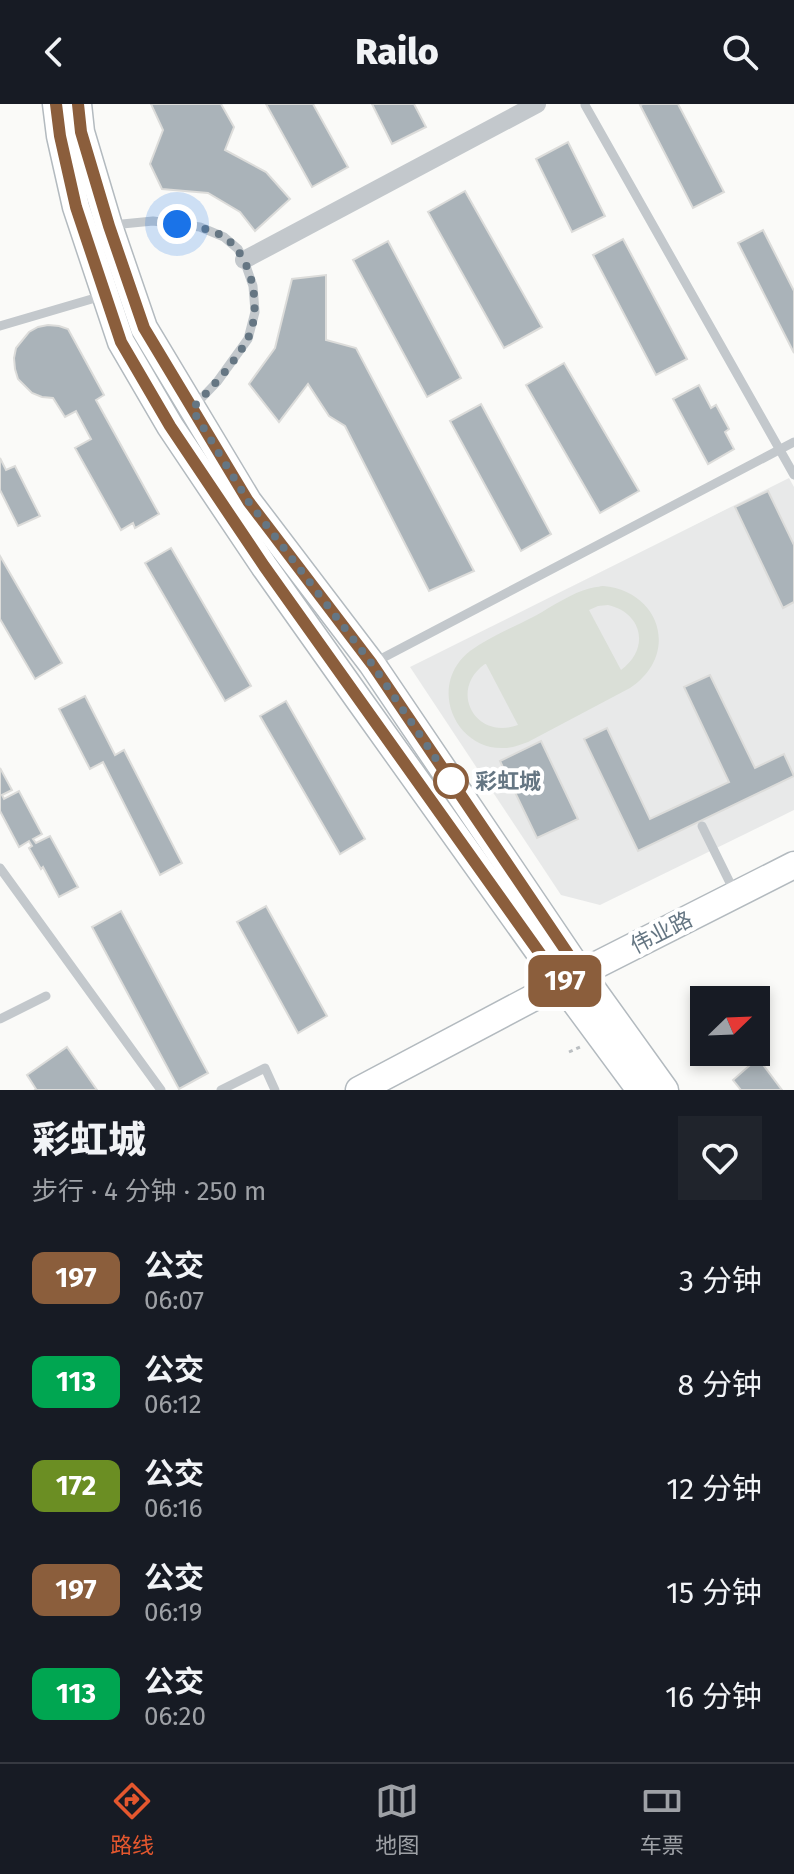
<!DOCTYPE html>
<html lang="zh">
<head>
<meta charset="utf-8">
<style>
  body { margin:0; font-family:"Fira Sans","Noto Sans SC",sans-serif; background:#20242c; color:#f1f3f6; height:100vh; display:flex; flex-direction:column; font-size:30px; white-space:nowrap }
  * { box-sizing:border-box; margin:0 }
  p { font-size:26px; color:#9ea1a6 }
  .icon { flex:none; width:44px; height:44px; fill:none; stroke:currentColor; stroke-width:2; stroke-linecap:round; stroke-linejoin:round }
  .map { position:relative; height:986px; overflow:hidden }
  .sheet { display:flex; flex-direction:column; background:#171b24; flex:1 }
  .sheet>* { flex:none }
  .badge { padding:0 16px; border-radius:12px; font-size:28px; line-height:52px }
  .needle { width:52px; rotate:67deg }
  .controls { position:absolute; left:690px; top:882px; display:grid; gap:16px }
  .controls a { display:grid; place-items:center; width:80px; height:80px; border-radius:0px; background:#171b24; box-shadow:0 4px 12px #0003; font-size:40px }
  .you { position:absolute; width:40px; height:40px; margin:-20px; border:6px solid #fff; border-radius:50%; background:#1a73e8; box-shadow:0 0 0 12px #1a73e833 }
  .map>.badge { position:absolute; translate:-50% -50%; box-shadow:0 0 0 4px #fff }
  .round { display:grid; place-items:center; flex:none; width:84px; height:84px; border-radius:0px; background:#20242c }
  .overview { display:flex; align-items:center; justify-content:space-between; height:136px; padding:0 32px }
  h1 { font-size:38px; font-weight:800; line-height:60px }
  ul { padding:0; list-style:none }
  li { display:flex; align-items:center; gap:24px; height:104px; padding:0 32px }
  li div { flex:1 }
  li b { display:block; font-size:30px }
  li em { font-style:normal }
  li .badge { min-width:88px; font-weight:700; text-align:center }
  header { display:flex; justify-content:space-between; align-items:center; height:104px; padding:0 32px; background:#171b24; font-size:36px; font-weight:800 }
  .tab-bar { display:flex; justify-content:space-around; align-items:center; height:112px; border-top:2px solid #363941; background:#171b24; font-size:22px; color:#9ea1a6 }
  .tab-bar a { display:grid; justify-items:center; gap:4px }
  .tab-bar .current { color:#e4572e }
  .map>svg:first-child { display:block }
</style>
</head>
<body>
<header><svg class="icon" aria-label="back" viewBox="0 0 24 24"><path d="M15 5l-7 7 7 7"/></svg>Railo<svg class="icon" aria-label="search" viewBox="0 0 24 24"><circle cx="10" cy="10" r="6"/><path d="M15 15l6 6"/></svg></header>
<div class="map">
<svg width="794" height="986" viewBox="0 0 794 986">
  <rect width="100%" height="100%" fill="#fafaf8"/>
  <polygon fill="#e8e9e9" points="789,374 794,383 794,706 600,801 561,791 410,563"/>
  <path fill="#dadfd7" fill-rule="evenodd" d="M603 482C661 487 680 551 630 584L528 638C520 641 512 644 504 644 461 646 434 596 457 561 461 555 465 551 470 547 489 533 514 523 535 512 553 502 571 489 591 484 591 484 602 482 603 482ZM608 501C643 509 650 545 621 566L589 506 598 502ZM485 560H486L518 621C475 637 448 586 485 560Z"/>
  <g fill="#aab3b9" stroke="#dcdcda" stroke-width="2">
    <polygon points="151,0 221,0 234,23 225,46 266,68 290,95 255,127 240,108 208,89 162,85 150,60 163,26"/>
    <polygon points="266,0 313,0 348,63 312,83"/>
    <polygon points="372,0 414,0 426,23 392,40"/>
    <polygon points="643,0 678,0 724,88 693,104 640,1"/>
    <polygon points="568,38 605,112 572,128 536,55"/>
    <polygon points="465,87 542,223 504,244 428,108"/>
    <polygon points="763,126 794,187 794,249 738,139"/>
    <polygon points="623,135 687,255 656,271 593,151"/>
    <polygon points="388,137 461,274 427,293 353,156"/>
    <polygon points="326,171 326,236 356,244 474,467 429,487 345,322 329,312 308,280 279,318 249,280 275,244 292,175"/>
    <polygon points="48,221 59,222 68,225 104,291 96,296 159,410 135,424 133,419 121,426 75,344 91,335 76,307 65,313 53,294 42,293 32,289 18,275 15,265 14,254 16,244 29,228 38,223"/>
    <polygon points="564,259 639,387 600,409 526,281"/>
    <polygon points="699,281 711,304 716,301 729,325 725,328 734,345 708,360 673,295"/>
    <polygon points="481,300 551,430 521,447 450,317"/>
    <polygon points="0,354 6,366 15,362 40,412 18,422 0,386"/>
    <polygon points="768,387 794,441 794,498 783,504 735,403"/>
    <polygon points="171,444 251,582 225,597 145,459"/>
    <polygon points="0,452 62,559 35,575 0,515"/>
    <polygon points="710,571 755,664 784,650 794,672 638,747 584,635 607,624 650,715 729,678 684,583"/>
    <polygon points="85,592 115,651 124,646 182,759 160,771 103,658 90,665 59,605"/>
    <polygon points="286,597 365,735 340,750 260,612"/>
    <polygon points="541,637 578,715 537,734 500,657"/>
    <polygon points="0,664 12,686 2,691 4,695 19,687 42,730 33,735 36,739 50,732 78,783 59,793 43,763 41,765 29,744 32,742 29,737 19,743 0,707"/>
    <polygon points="266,802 327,912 298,929 237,818"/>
    <polygon points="121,807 208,969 179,985 92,823"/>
    <polygon points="67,943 97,986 35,986 36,985 27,971"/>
    <polygon points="758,954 782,986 741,986 733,976"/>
  </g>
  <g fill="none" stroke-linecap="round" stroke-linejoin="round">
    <defs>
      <g id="secondary">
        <polyline points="56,0 60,32 76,103 121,238 170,322 264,462 359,596 561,879 640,986"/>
        <polyline points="78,0 81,28 109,122 144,224 248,397 372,560 581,869 665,986"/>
        <polyline points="359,986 561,879 794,761"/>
      </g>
    </defs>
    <use href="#secondary" stroke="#b3babf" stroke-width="29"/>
    <polyline stroke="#bbbfc2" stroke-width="3" stroke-dasharray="4 4" stroke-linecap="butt" points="569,948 580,943"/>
    <g stroke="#c3c8cc" stroke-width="9">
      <polyline points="585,1 794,371"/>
      <polyline points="112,121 153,117 200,123 224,133 238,145 244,156 253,182 255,208 248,235 217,278 194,302"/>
      <polyline points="0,222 102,192"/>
      <polyline points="375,558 794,338"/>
      <polyline points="702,722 734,787"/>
      <polyline points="0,764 161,986"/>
      <polyline points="0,915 46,892"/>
      <polyline points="221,986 265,964 275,986"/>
    </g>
    <polyline stroke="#c3c8cc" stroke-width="18" points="244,156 537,0"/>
    <use href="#secondary" stroke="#fff" stroke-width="26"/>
  </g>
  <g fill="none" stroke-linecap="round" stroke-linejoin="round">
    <defs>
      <polyline id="line" points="56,0 60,32 76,103 121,238 170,322 264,462 561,879 581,869 372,560 248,397 144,224 109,122 81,28 78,0"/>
    </defs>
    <use href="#line" stroke="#fff" stroke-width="18"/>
    <use href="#line" stroke="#8b5e3c" stroke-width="12"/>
    <path stroke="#657683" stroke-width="8" stroke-dasharray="0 14.4" d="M177 120C193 122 210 124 224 133 253 152 263 207 247 236 235 259 210 285 192 305L248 397 372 560 451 677"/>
  </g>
  <circle fill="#fff" stroke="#8b5e3c" stroke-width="4" cx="451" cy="677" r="16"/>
  <g text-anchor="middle" stroke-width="8" stroke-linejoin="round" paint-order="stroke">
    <g font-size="22" font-weight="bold" fill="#657683" stroke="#fff" text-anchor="start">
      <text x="475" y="685">彩虹城</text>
    </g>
    <g font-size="22" fill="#657683" stroke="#fff">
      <text transform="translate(661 828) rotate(-27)" y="8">伟业路</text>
    </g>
  </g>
</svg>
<div class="controls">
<a><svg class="needle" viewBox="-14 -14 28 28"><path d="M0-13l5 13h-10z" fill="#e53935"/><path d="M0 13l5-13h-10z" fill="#9ea1a6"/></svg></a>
</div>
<div class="you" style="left:177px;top:120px"></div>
<b class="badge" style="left:565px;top:877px;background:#8b5e3c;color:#fff">197</b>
</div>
<section class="sheet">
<div class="overview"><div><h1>彩虹城</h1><p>步行 · 4 分钟 · 250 m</p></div><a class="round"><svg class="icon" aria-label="heart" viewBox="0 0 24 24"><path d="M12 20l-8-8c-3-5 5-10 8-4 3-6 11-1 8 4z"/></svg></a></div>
<ul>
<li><span class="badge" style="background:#8b5e3c;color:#fff">197</span><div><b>公交</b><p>06:07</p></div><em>3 分钟</em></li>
<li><span class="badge" style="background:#00a651;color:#fff">113</span><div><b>公交</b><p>06:12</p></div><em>8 分钟</em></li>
<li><span class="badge" style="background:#6b8e23;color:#fff">172</span><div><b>公交</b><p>06:16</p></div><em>12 分钟</em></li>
<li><span class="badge" style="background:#8b5e3c;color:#fff">197</span><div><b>公交</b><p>06:19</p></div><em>15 分钟</em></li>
<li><span class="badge" style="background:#00a651;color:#fff">113</span><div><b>公交</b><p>06:20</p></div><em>16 分钟</em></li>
</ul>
</section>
<nav class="tab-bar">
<a class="current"><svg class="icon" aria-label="directions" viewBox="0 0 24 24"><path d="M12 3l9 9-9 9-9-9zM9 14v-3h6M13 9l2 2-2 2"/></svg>路线</a>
<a><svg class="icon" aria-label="map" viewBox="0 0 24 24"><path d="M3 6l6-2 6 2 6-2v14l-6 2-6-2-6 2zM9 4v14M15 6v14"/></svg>地图</a>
<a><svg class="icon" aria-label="tickets" viewBox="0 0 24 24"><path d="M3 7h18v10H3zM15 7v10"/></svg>车票</a>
</nav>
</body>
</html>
